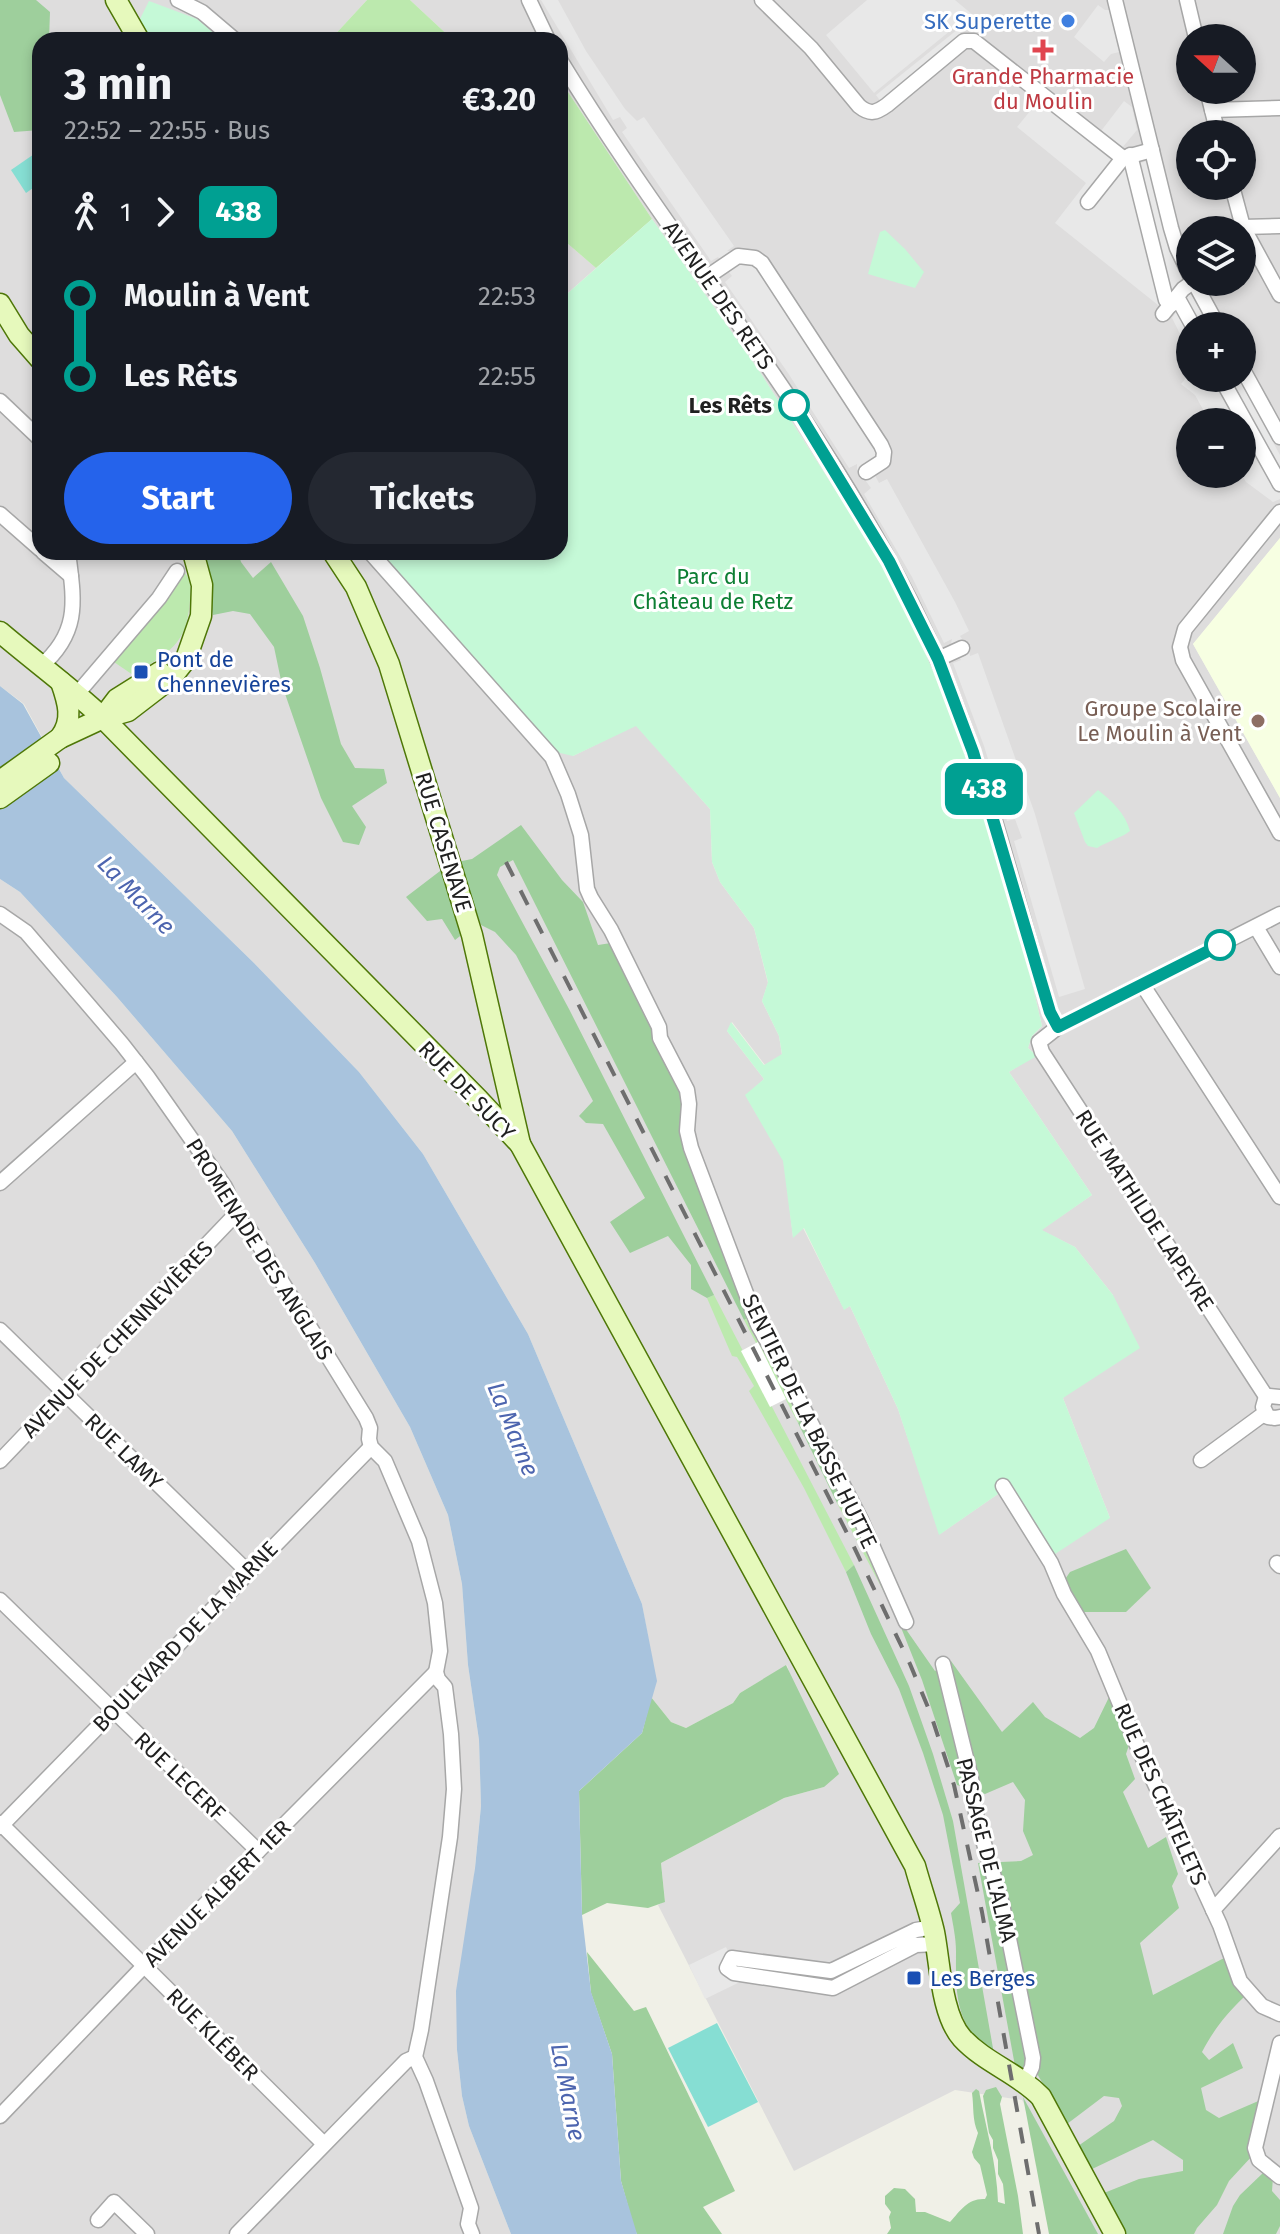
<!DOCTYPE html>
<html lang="en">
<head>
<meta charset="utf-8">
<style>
  body { margin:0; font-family:"Fira Sans",sans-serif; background:#242831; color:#f1f3f6; height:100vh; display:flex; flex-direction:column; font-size:30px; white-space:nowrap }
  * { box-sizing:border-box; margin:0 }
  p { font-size:26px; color:#9ea1a6 }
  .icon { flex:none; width:44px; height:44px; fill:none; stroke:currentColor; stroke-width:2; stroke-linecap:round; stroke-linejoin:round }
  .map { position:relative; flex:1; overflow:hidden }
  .panel { position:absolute; left:32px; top:32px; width:536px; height:528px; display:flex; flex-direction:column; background:#171b24; border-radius:24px; box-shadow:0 4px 12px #0003 }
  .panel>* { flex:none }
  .badge { padding:0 16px; border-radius:12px; font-size:28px; line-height:52px }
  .needle { width:52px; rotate:291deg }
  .controls { position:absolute; left:1176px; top:24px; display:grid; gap:16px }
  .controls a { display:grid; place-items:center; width:80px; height:80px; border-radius:50%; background:#171b24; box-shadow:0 4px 12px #0003; font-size:40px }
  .map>.badge { position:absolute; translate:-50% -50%; box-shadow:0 0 0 4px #fff }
  .legs { display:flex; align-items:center; gap:12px; height:88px; padding:0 32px; font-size:26px }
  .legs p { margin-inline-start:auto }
  .summary { display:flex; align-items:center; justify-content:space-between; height:136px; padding:0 32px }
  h1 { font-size:44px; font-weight:700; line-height:60px }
  .button { display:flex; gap:16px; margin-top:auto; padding:16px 32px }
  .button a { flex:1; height:92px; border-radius:48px; background:#2563eb; color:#fff; font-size:32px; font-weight:700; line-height:92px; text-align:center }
  .button a+a { background:#242831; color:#f1f3f6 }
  ul { padding:0 32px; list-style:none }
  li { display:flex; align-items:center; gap:28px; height:80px; font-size:30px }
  li i { display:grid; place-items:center; width:12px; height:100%; margin:0 10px; background:currentColor }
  li i::after { content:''; width:20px; height:20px; margin:-10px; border:6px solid; border-radius:50%; background:#171b24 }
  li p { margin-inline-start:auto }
  li:first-child i { background:linear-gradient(#0000 50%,currentColor 0) }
  li:last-child i { background:linear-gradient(currentColor 50%,#0000 0) }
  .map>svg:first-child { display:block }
</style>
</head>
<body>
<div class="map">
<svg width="1280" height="2234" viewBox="0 0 1280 2234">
  <rect width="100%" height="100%" fill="#f0f0e7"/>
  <g fill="#dedddd" fill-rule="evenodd">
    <path d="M0 0H367L330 40H222L197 19 148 40H40V552H367L573 756 636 725 710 809 712 862 720 882 754 928 768 983 762 1001 779 1036 782 1055 765 1065 732 1022 727 1031 764 1079 746 1096 784 1161 793 1237 803 1228 844 1309 850 1306 898 1409 940 1534 1011 1485 1110 1518 1063 1398 1113 1295 1075 1247 1041 1230 1092 1195 1009 1072 1036 1055 1028 1048 1032 1036 1042 1026 1020 931 960 737 909 613 882 563 760 372 652 219 560 80V40H453L410 0H1280V538L1193 644 1280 798V2234H1097L1022 2100 955 2090 794 2171 658 1905 665 1901 661 1863 784 1798 824 1787 787 1665 740 1693 733 1703 686 1728 671 1722 651 1697 656 1681 642 1604 528 1334 423 1154 359 1072 254 963 64 778 24 704 0 686ZM1190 38H1242V90H1190ZM1190 134H1242V186H1190ZM1190 230H1242V282H1190ZM1190 326H1242V378H1190ZM1190 422H1242V474H1190Z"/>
    <polygon points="560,237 596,268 560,300"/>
    <polygon points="0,879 20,892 117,997 232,1131 315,1263 410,1427 448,1515 462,1584 468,1665 479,1740 481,1806 457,2050 462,2096 469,2126 511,2234 0,2234"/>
  </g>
  <polygon fill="#f7ffe2" points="1280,538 1280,798 1193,644"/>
  <g fill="#bce9ae">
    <polygon points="367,0 410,0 453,40 330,40"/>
    <polygon points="560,80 652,219 596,268 560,237"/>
    <path d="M184 571C191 581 191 588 190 600 187 646 168 652 133 675L114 662Z"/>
    <polygon points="714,1295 854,1565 846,1572 804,1488 749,1391 754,1386 737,1357 732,1356 707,1298"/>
    <polygon points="749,1317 802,1419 798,1423 744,1320"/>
    <polygon points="843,1501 864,1539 896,1615 837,1503"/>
  </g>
  <g fill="#9ecf9c">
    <polygon points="0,0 36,0 50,12 49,40 40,40 40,130 14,132 0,95"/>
    <polygon points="203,552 238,552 241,562 253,578 271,562 303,616 320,668 341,744 355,768 384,769 387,783 352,806 366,827 359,845 343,842 321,798 282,685 274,647 250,614 233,611 213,615"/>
    <polygon points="521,825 562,880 583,902 598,945 611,943 649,1018 659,1053 681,1091 687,1152 749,1317 744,1320 513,860 500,867 497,875 569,1009 714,1295 707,1298 691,1289 691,1265 668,1236 630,1253 610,1222 645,1198 603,1124 586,1123 579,1116 593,1101 516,955 495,932 481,925 457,862 472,859"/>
    <polygon points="444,868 464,933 455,940 442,919 427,921 406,897"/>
    <polygon points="802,1419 834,1475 843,1501 837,1503 798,1423"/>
    <polygon points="1126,1549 1151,1588 1126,1612 1076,1612 1061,1585 1070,1572"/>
    <path d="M854 1565 909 1686 933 1754 953 1821 994 2054C988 2048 981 2043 975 2037 954 2012 956 1981 956 1951 956 1938 953 1925 951 1913L960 1903 943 1815 923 1753 899 1689 871 1634 846 1572Z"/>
    <path d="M896 1615 935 1671 951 1661 1002 1732 1033 1702 1045 1717 1080 1738 1094 1728 1112 1691 1130 1742 1126 1754 1135 1779 1123 1792 1148 1848 1166 1837 1178 1874 1172 1886 1179 1908 1140 1943 1153 1995 1226 1957 1233 1979 1244 1997C1226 2014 1213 2031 1202 2052L1209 2060 1233 2043 1243 2068 1201 2088 1206 2110 1219 2118 1263 2099 1253 2155 1229 2181 1217 2205 1197 2228 1194 2234H1126L1104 2193 1139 2179 1183 2171V2160L1153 2140 1090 2170 1078 2146 1114 2121 1122 2106 1119 2098 1104 2096 1067 2124 1036 2072 1024 2071 1015 2066 978 1863 1021 1861 1033 1855 1023 1831 1025 1800 1013 1782 985 1794 957 1785 922 1680Z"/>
    <polygon points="786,1665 839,1774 824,1787 784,1798 661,1863 665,1902 648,1908 607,1903 582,1915 579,1791 642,1733 651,1697 671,1722 686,1728 733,1703 740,1693"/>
    <polygon points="587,1952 634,2011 646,2007 735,2191 703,2207 722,2234 637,2234 634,2228 621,2181 612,2054 591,1993"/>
    <path d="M996 2087 1002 2097 1000 2104 1018 2196 1023 2234H887L891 2228 889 2217 891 2212 885 2204V2196L894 2188 905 2189 915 2199 916 2212H925L950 2222C961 2210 968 2198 985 2199L987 2195 980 2165 974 2158 972 2152 978 2133C972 2120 974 2107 972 2093L976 2089 979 2091C986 2128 997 2165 998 2202L1005 2204 1003 2184 998 2174V2160L993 2148V2140L989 2133 983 2096 986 2090Z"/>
    <polygon points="1023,2097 1098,2234 1049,2234"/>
    <polygon points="1264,2172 1273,2177 1272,2191 1280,2200 1280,2226 1276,2234 1223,2234 1233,2206 1240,2195"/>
  </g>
  <g fill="#c5f9d7">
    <polygon points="149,1 197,19 222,40 148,40 139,21"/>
    <polygon points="652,219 760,372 882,563 909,613 960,737 1020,931 1042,1026 1032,1036 1028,1048 1037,1056 1009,1072 1092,1195 1042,1230 1075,1247 1113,1295 1140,1348 1063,1398 1110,1518 1052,1556 1011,1485 939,1535 898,1409 850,1306 844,1310 804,1228 793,1238 783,1161 745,1095 764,1079 727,1031 731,1022 764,1065 782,1054 779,1036 762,1001 768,982 754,928 720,882 712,862 710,809 636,726 573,756 556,752 367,552 560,552 560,300"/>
    <polygon points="885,230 905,249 924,272 915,288 868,274 880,232"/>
    <path d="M1098 790C1112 801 1125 813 1130 831 1121 838 1108 841 1097 848L1088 846 1085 842 1074 813Z"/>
  </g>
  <g fill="#86ded3">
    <polygon points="40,150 40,183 26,193 11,170"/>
    <polygon points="717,2023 758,2102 708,2127 668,2048"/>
  </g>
  <g fill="#e8e8e8">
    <polygon points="541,0 558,0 586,51 625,109 637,121 644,117 734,246 727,251 735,251 756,264 878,447 879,455 869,464 879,483 887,479 955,602 969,631 960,636 963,640 967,641 970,656 978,653 1035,814 1085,989 1059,997 1014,841 1022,838 1015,819 1007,821 984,746 953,663 961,660 951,643 952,639 944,643 912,577 864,494 871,488 857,469 857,464 849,468 788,373 725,282 732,276 718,257 711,261 622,132 627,128 620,117 613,120"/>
    <polygon points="867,0 955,0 973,15 961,30 956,26 874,93 826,35"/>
    <polygon points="1098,5 1105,10 1109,10 1119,52 1111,54 1104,62 1074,37"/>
    <polygon points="958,29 963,36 881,102 876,95"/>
    <polygon points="1040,99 1124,168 1147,161 1171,254 1183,281 1163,309 1055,223 1086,183 1017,127"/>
    <polygon points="1124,101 1132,107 1137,130 1122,148 1101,131"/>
    <polygon points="1190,292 1209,326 1190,326 1190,354 1172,318"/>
    <polygon points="1190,373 1190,378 1238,378 1280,455 1280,499 1273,502 1246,482 1241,474 1242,422 1210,422 1195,395 1181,384"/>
    <polygon points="726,1947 742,1981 705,1999 689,1965"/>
  </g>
  <polygon fill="#a8c3dd" points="0,686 23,704 64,778 254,963 359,1072 423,1154 528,1334 642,1604 657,1681 642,1733 579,1791 582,1915 591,1992 612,2054 621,2181 637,2234 511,2234 469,2126 462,2096 457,2050 456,1991 475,1868 481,1806 479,1740 468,1665 462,1584 448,1515 410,1427 315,1263 232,1131 117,997 20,892 0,879"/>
  <polygon fill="#fff" points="758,1342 786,1399 770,1407 741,1351"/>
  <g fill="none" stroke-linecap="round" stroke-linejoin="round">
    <defs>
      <g id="street">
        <polyline points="178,0 202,12 235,40"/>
        <polyline points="529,0 548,40"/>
        <path d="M762 0 811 48 859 106C870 115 876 113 887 105L964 41H974L1123 158"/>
        <polyline points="1115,0 1171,228 1177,248 1190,275"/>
        <polyline points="1187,0 1196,38"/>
        <path d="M560 60C664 231 794 385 890 562 917 611 941 663 960 716 996 812 1020 913 1050 1012L1058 1027"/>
        <polyline points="1207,90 1218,134"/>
        <polyline points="1212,110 1280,108"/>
        <polyline points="1130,155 1166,300 1171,305"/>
        <polyline points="1232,186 1243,227 1280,295"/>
        <polyline points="1088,202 1123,158 1152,150"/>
        <polyline points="1243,227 1280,226"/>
        <polyline points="707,277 738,256 755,258 762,263 881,445 884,452 883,461 866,472"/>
        <polyline points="1194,282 1218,326"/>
        <polyline points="1177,297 1193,326"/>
        <polyline points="1163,314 1183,289 1193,282"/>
        <polyline points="1242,368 1280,437"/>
        <polyline points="1221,378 1280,484"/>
        <polyline points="0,401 40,439"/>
        <polyline points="1280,512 1185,629 1180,647 1183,660 1280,833"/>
        <polyline points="0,514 40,549"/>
        <polyline points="43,552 71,576"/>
        <polyline points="370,552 552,757 568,794 581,835 587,889 591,898 611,930 659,1027 660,1038 687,1090 689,1104 687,1131 691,1148 758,1325 782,1367 861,1520 906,1622"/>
        <polyline points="938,659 962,648"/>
        <path d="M40 667C81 632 74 600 68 552"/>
        <polyline points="77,694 159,598 177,571"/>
        <path d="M0 914 26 932 122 1044 147 1076 225 1187C234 1204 229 1217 248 1227L366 1418 370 1428 369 1439 371 1447 385 1461 419 1541 435 1603 440 1651 436 1672 438 1679 445 1687 451 1734 454 1789 450 1837 421 2030 415 2057 426 2081 471 2208 468 2224 472 2234"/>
        <polyline points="1256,927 1280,967"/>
        <polyline points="1142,984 1280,1197"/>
        <polyline points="0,1183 136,1062"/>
        <polyline points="0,1330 248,1572"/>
        <polyline points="1280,1397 1269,1396 1265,1400 1263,1407 1268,1417 1275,1418 1280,1417"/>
        <polyline points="1267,1398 1042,1052 1039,1042 1058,1027 1280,914"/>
        <polyline points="1201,1460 1265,1413"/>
        <polyline points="0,1461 234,1216"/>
        <polyline points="1003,1486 1051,1563 1064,1594 1098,1651 1136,1743 1220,1925 1240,1981 1262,2006 1280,2014"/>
        <polyline points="1277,1563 1280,1566"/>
        <polyline points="0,1600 258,1851"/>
        <polyline points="943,1664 971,1778 977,1820 1002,1904 1033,2058 1032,2067 1025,2082"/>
        <polyline points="0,1823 323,2143"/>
        <polyline points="0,1827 371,1447"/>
        <polyline points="1213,1910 1280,1836"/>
        <polyline points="933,1927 916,1930 831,1971 732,1958 727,1968 734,1973 833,1988 916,1945 936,1944"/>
        <polyline points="1280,2043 1255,2148 1259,2160 1280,2177"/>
        <polyline points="0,2116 144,1966 436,1672"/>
        <polyline points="98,2220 114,2202 147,2234"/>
        <polyline points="237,2234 406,2061 415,2057"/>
      </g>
      <g id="secondary">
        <polyline points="116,0 139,40"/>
        <polyline points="0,304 19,335 40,359"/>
        <polyline points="333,552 356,587 389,664 472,935 520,1144"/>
        <path d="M0 632C34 661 70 687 103 718L479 1100 520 1144 915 1866C921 1888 929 1910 934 1932 940 1962 941 2014 962 2038 985 2063 1018 2073 1041 2097L1115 2234"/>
        <polyline points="101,720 117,699 160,672"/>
        <path d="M60 738C74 720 68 702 61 682"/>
        <polyline points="0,781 60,738 103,718 128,711 171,678 186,659 201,616 202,585 193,552"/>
        <polyline points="0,798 49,763"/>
      </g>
    </defs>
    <use href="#street" stroke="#a7a7a7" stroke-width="17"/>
    <use href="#secondary" stroke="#4e7707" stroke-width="23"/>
    <use href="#street" stroke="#fff" stroke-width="14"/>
    <use href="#secondary" stroke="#e6f9bc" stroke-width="20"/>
    <polyline stroke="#6e6e6e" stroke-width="4" stroke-dasharray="16 16" stroke-linecap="butt" points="506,862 853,1545 910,1664 930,1712 954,1785 982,1912 1039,2234"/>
  </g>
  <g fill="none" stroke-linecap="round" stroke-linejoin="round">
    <defs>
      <polyline id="line-1" points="794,405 889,561 938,659 973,752 1050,1012 1058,1027 1220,945"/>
    </defs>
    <use href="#line-1" stroke="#fff" stroke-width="18"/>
    <use href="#line-1" stroke="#00a092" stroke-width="12"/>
  </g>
  <circle fill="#3f7fe0" stroke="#fff" stroke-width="3" cx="1068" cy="21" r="8"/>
  <path fill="#e0444e" stroke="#fff" stroke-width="3" d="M1039 38h8v8h8v8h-8v8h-8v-8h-8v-8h8z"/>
  <g fill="#fff" stroke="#00a092" stroke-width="4">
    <circle cx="794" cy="405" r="14"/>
    <circle cx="1220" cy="945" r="14"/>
  </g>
  <g fill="#1a4fb4" stroke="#fff" stroke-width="3">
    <rect x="133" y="664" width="16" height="16" rx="4"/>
    <rect x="906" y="1970" width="16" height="16" rx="4"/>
  </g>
  <circle fill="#8d6e63" stroke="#fff" stroke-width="3" cx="1258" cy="721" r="8"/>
  <g text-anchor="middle" stroke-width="6" stroke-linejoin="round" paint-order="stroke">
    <g font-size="22" fill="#366cbe" stroke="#fff" text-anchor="end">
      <text x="1052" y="29">SK Superette</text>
    </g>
    <g font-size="22" fill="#be3a42" stroke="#fff">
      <text x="1043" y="84">Grande Pharmacie<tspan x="1043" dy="25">du Moulin</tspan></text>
    </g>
    <g font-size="22" fill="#202020" stroke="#fff">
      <text transform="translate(719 295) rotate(55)" y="8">AVENUE DES RETS</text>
      <text transform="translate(444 842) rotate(73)" y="8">RUE CASENAVE</text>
      <text transform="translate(467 1090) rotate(46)" y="8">RUE DE SUCY</text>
      <text transform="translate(1145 1210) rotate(57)" y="8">RUE MATHILDE LAPEYRE</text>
      <text transform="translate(260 1249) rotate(58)" y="8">PROMENADE DES ANGLAIS</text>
      <text transform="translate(117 1339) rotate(-46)" y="8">AVENUE DE CHENNEVIÈRES</text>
      <text transform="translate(810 1421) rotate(64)" y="8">SENTIER DE LA BASSE HUTTE</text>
      <text transform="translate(124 1451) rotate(44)" y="8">RUE LAMY</text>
      <text transform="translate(185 1636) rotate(-46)" y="8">BOULEVARD DE LA MARNE</text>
      <text transform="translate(180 1776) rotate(44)" y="8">RUE LECERF</text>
      <text transform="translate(1161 1794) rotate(66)" y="8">RUE DES CHÂTELETS</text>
      <text transform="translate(987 1850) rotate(76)" y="8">PASSAGE DE L'ALMA</text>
      <text transform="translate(217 1893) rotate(-45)" y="8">AVENUE ALBERT 1ER</text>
      <text transform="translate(213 2034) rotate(45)" y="8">RUE KLÉBER</text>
    </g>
    <g font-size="22" font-weight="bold" fill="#202020" stroke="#fff" text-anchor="end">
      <text x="772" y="413">Les Rêts</text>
    </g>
    <g font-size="22" fill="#0e7f34" stroke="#fff">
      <text x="713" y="584">Parc du<tspan x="713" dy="25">Château de Retz</tspan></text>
    </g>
    <g font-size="22" fill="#164399" stroke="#fff" text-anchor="start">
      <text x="157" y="667">Pont de<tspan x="157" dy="25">Chennevières</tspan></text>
      <text x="930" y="1986">Les Berges</text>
    </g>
    <g font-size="22" fill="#785e54" stroke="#fff" text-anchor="end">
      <text x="1242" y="716">Groupe Scolaire<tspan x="1242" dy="25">Le Moulin à Vent</tspan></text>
    </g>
    <g font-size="24" font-style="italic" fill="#4d65af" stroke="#fff">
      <text transform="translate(136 895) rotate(46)" y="8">La Marne</text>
      <text transform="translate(513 1429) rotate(68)" y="8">La Marne</text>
      <text transform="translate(568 2092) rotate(79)" y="8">La Marne</text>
    </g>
  </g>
</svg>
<div class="controls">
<a><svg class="needle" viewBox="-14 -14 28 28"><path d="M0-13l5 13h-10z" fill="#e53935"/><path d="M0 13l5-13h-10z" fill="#9ea1a6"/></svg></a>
<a><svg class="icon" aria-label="locate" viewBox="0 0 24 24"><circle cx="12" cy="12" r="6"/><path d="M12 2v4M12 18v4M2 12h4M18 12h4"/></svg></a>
<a><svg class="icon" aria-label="layers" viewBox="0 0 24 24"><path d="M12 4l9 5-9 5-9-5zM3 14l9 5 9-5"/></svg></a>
<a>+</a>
<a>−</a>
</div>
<b class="badge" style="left:984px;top:789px;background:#00a092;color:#fff">438</b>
<section class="panel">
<div class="summary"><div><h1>3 min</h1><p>22:52 – 22:55 · Bus</p></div><b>€3.20</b></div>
<div class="legs"><svg class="icon" aria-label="walk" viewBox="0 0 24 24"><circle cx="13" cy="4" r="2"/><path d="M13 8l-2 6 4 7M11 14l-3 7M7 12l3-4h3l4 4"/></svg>1<svg class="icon" aria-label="forward" viewBox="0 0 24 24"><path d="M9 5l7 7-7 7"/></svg><b class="badge" style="background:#00a092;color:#fff">438</b></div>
<ul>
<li><i style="color:#00a092"></i><b>Moulin à Vent</b><p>22:53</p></li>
<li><i style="color:#00a092"></i><b>Les Rêts</b><p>22:55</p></li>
</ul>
<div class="button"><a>Start</a><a>Tickets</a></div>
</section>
</div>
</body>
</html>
